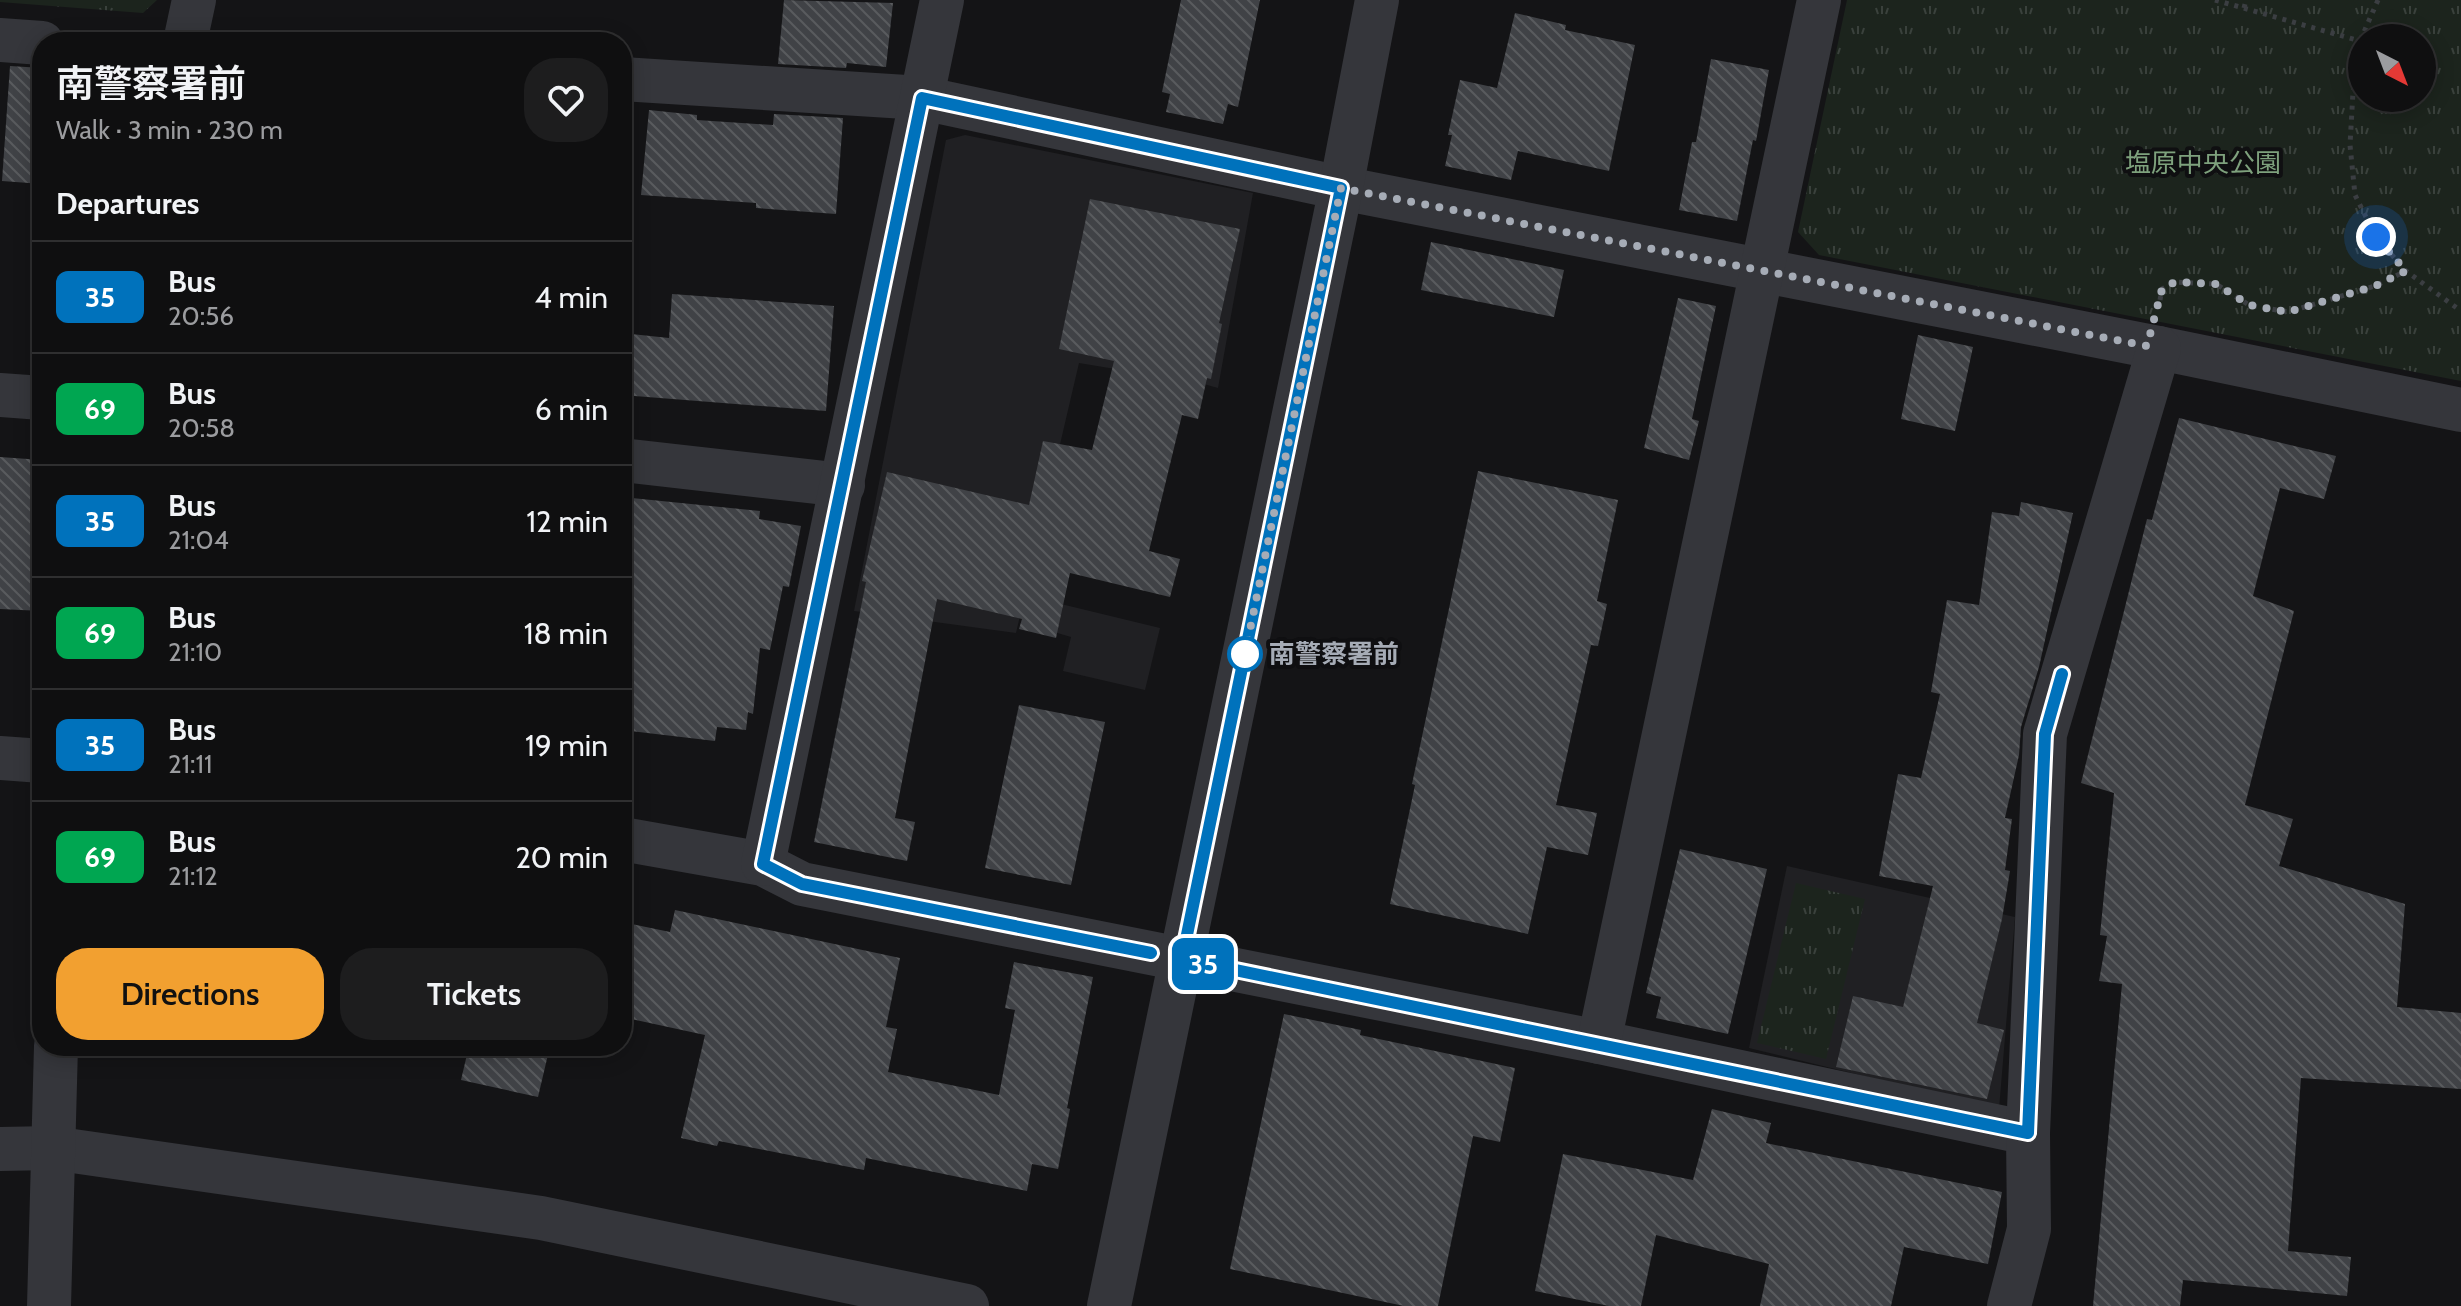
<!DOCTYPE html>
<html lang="en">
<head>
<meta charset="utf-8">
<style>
  body { margin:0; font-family:Cabin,"Noto Sans JP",sans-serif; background:#1d1d1e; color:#f1f3f6; height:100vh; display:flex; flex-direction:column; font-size:30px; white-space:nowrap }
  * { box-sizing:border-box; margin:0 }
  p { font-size:26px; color:#9b9c9f }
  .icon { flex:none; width:44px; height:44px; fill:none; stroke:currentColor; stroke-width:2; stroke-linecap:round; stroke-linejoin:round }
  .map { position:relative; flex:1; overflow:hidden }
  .sheet { position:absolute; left:32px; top:32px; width:600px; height:1024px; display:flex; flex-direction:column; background:#0f0f10; border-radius:32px; box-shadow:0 4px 20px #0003,0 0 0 2px #2f2f30 }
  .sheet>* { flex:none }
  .badge { padding:0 16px; border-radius:12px; font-size:28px; line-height:52px }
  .needle { width:52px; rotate:138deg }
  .controls { position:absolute; left:2348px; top:24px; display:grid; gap:16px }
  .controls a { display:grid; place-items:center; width:88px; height:88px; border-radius:50%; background:#0f0f10; box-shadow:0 4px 20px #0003,0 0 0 2px #2f2f30; font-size:40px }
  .you { position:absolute; width:40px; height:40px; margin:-20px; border:6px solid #fff; border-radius:50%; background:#1a73e8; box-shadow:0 0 0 12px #1a73e833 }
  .map>.badge { position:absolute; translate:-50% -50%; box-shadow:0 0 0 4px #fff }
  h2 { padding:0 24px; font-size:30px; line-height:72px }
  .round { display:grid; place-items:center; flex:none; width:84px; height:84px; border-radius:32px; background:#1d1d1e }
  .headline { display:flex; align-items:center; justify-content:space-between; height:136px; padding:0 24px }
  h1 { font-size:38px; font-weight:600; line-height:60px }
  .primary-button { display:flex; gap:16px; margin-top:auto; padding:16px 24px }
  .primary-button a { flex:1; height:92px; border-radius:32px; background:#f2a030; color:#111; font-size:32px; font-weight:600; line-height:92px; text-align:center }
  .primary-button a+a { background:#1d1d1e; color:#f1f3f6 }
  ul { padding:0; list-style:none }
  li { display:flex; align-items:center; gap:24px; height:112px; padding:0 24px; border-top:2px solid #2f2f30 }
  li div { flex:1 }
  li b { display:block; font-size:30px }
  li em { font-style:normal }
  li .badge { min-width:88px; font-weight:700; text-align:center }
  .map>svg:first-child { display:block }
</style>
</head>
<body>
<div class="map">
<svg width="2461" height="1306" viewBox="0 0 2461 1306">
  <defs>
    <pattern id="park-tufts" width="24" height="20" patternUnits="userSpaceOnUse" patternTransform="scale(2)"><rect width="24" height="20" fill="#1c241d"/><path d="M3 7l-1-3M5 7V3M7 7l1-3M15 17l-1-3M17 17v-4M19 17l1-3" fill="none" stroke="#3a413c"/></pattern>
    <pattern id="building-back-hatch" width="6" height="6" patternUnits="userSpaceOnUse" patternTransform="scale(2)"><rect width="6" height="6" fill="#404246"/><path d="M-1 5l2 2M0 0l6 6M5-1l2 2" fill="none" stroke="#595b5e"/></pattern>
  </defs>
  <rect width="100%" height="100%" fill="#141416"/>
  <g fill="#202023">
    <polygon points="965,135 1253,193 1218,388 1200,383 1079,363 1016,633 854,611 946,140"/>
    <polygon points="1061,604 1160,628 1145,690 1063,671 1071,637 1054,632"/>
    <polygon points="1787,866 2015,917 1999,1109 1749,1048"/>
  </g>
  <g fill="url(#park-tufts)" fill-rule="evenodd">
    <polygon points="0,0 157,0 143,13 0,2"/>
    <path d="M1847 0H2461V381L1819 255 1798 232ZM2362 38H2422V98H2362Z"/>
    <polygon points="1796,883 1865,899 1826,1059 1757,1043"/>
  </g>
  <g fill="url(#building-back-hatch)">
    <polygon points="784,0 893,3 886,67 847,63 846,68 778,64"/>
    <polygon points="1181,0 1260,0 1238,107 1228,104 1223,124 1166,112 1170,94 1162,92"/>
    <polygon points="1515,13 1566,25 1565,30 1635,45 1609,171 1518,151 1511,180 1445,166 1452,135 1448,135 1460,80 1497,88"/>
    <polygon points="1711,59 1769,70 1756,141 1753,140 1737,221 1679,210 1692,142 1696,142"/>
    <polygon points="10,66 42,68 42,184 2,181"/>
    <polygon points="649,110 697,115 697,120 773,125 774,114 843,118 836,214 756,208 756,203 641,195"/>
    <polygon points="1090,199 1240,229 1219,323 1222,324 1211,379 1207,378 1198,419 1182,415 1149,551 1180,559 1170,597 1070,573 1056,638 1019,629 1022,619 937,599 895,818 915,822 907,861 814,842 866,582 862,581 887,472 1029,505 1043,441 1092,450 1114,361 1059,349"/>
    <polygon points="1431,242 1564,270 1554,317 1421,290"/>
    <polygon points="672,294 834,306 826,411 622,395 622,333 669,338"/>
    <polygon points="1678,298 1716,306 1692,419 1699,421 1689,460 1644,448"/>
    <polygon points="1918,335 1973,347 1955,431 1901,419"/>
    <polygon points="2179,418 2336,456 2324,499 2280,488 2253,596 2294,611 2245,805 2293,819 2279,866 2405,904 2397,1007 2461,1013 2461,1089 2301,1078 2288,1251 2351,1257 2347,1296 2183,1280 2180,1306 2093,1306 2122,984 2099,981 2107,936 2100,935 2114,793 2081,783 2147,519 2152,520"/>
    <polygon points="0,457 42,460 42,611 0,609"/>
    <polygon points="1478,471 1618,500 1597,601 1607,604 1598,646 1591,645 1556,805 1597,813 1588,855 1547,847 1528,934 1390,904 1415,785 1412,784"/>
    <polygon points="622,497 760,511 759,519 801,526 789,587 783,586 770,650 760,648 753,714 748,712 746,730 717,727 715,741 622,730"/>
    <polygon points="2021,502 2073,513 2039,667 2021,727 2019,755 2005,818 2012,819 2005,870 2010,871 2002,919 1977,1023 2004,1030 1987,1099 1836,1067 1853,996 1903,1007 1933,886 1879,876 1898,774 1921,778 1940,694 1931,692 1947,600 1979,605 1992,512 2019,516"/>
    <polygon points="1019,705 1105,722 1071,885 985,868"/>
    <polygon points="1680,849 1767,869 1728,1034 1656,1018 1661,997 1646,993"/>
    <polygon points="675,910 900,958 886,1027 897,1029 888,1072 999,1095 1015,1010 1005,1008 1014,962 1093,977 1067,1108 1070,1109 1058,1169 1032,1164 1027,1191 866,1158 864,1170 719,1141 717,1146 681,1138 705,1035 622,1017 622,922 670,932"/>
    <polygon points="1284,1014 1361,1030 1360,1035 1515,1068 1500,1142 1473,1136 1438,1306 1404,1306 1230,1269"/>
    <polygon points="469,1046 550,1046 538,1097 461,1080"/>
    <polygon points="1712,1109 1771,1123 1766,1143 2002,1192 1988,1264 1904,1247 1891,1306 1760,1306 1769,1264 1656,1235 1641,1306 1609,1306 1535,1291 1563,1154 1693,1180"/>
  </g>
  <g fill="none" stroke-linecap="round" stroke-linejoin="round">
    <g stroke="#3b3e42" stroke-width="5" stroke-dasharray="4 6" stroke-linecap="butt">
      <polyline points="2215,0 2360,41"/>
      <polyline points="2378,0 2360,41 2353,92 2350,145 2355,195 2376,237 2406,271 2461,311"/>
      <polyline points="2244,8 2246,0"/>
      <polyline points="2160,300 2162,289 2175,282 2216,284 2249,305 2288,312 2375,286 2406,271"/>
    </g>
    <g stroke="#35363b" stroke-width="44">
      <polyline points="0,40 42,43"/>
      <polyline points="185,42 194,0"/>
      <polyline points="622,79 922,98 1341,188 2159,348 2461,410"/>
      <polyline points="0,395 42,398"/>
      <polyline points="622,460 843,485"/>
      <polyline points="0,758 42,761"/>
      <polyline points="622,839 763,864 802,884 1599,1042 2028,1133"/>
      <polyline points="763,864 942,0"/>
      <polyline points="1599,1042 1819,0"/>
      <polyline points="0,1149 52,1148 541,1218 967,1306"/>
      <polyline points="49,1306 56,1046"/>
      <polyline points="1109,1306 1341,188 1377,0"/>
      <polyline points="2009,1306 2029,1229 2028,1133 2045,734 2159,348"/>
    </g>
  </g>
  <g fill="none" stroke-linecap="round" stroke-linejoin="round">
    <defs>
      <polyline id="line" points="1151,953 802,884 763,864 922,98 1341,188 1182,959 2028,1133 2045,734 2062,674"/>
    </defs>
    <use href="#line" stroke="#fff" stroke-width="18"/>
    <use href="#line" stroke="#0072bc" stroke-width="12"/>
    <polyline stroke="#a6acb6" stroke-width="8" stroke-dasharray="0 14.4" points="1245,654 1341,188 2147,346 2162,289 2175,282 2216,284 2249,305 2288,312 2375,286 2406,271 2376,237"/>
  </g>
  <circle fill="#fff" stroke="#0072bc" stroke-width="4" cx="1245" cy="654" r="16"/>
  <g text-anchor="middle" stroke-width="8" stroke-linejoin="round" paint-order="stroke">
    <g font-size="26" fill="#7ea17d" stroke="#0f0f11">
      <text x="2203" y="172">塩原中央公園</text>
    </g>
    <g font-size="26" font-weight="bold" fill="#a6acb6" stroke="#0f0f11" text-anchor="start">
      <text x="1269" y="663">南警察署前</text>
    </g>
  </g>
</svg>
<div class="controls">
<a><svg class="needle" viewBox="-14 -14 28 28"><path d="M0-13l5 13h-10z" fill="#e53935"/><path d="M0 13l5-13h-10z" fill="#9b9c9f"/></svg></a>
</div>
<div class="you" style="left:2376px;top:237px"></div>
<b class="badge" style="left:1203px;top:964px;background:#0072bc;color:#fff">35</b>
<section class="sheet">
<div class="headline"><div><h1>南警察署前</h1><p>Walk · 3 min · 230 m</p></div><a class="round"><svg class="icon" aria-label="heart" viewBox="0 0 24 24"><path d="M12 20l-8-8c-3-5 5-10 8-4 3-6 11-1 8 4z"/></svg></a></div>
<h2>Departures</h2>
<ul>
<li><span class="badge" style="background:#0072bc;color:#fff">35</span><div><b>Bus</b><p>20:56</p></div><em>4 min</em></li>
<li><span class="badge" style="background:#00a651;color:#fff">69</span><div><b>Bus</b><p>20:58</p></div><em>6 min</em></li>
<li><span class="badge" style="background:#0072bc;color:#fff">35</span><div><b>Bus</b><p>21:04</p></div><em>12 min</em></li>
<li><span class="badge" style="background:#00a651;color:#fff">69</span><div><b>Bus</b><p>21:10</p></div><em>18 min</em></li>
<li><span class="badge" style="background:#0072bc;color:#fff">35</span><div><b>Bus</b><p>21:11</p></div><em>19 min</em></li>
<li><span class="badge" style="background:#00a651;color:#fff">69</span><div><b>Bus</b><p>21:12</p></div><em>20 min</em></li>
</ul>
<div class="primary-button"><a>Directions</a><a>Tickets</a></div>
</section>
</div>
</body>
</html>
